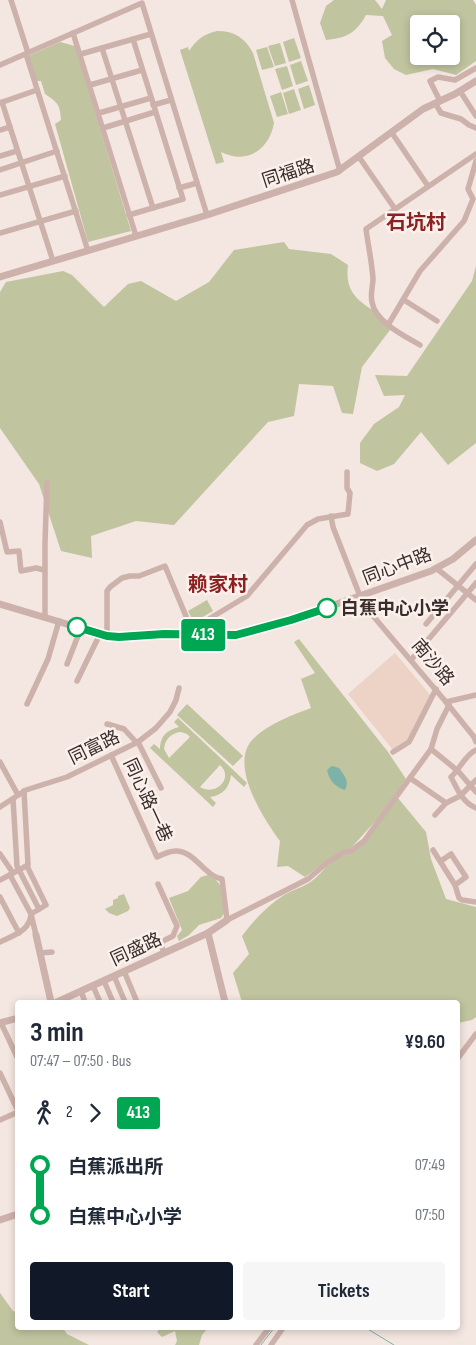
<!DOCTYPE html>
<html lang="en">
<head>
<meta charset="utf-8">
<style>
  body { margin:0; font-family:"Sofia Sans Condensed","Noto Sans SC",sans-serif; background:#f6f6f7; color:#1f2937; height:100vh; display:flex; flex-direction:column; font-size:19px; white-space:nowrap }
  * { box-sizing:border-box; margin:0 }
  p { font-size:16px; color:#747a83 }
  .icon { flex:none; width:28px; height:28px; fill:none; stroke:currentColor; stroke-width:2; stroke-linecap:round; stroke-linejoin:round }
  .map { position:relative; flex:1; overflow:hidden }
  .details { position:absolute; left:15px; top:1000px; width:445px; height:330px; display:flex; flex-direction:column; background:#fff; border-radius:5px; box-shadow:0 2px 8px #0003 }
  .details>* { flex:none }
  .badge { padding:0 10px; border-radius:4px; font-size:18px; line-height:32px }
  .fabs { position:absolute; left:410px; top:15px; display:grid; gap:10px }
  .fabs a { display:grid; place-items:center; width:50px; height:50px; border-radius:5px; background:#fff; box-shadow:0 2px 8px #0003; font-size:25px }
  .map>.badge { position:absolute; translate:-50% -50%; box-shadow:0 0 0 2px #fff }
  .legs { display:flex; align-items:center; gap:8px; height:55px; padding:0 15px; font-size:16px }
  .legs p { margin-inline-start:auto }
  .headline { display:flex; align-items:center; justify-content:space-between; height:85px; padding:0 15px }
  h1 { font-size:28px; font-weight:700; line-height:38px }
  .action { display:flex; gap:10px; margin-top:auto; padding:10px 15px }
  .action a { flex:1; height:58px; border-radius:5px; background:#111827; color:#fff; font-size:20px; font-weight:700; line-height:58px; text-align:center }
  .action a+a { background:#f6f6f7; color:#1f2937 }
  ul { padding:0 15px; list-style:none }
  li { display:flex; align-items:center; gap:18px; height:50px; font-size:19px }
  li i { display:grid; place-items:center; width:8px; height:100%; margin:0 6px; background:currentColor }
  li i::after { content:''; width:12px; height:12px; margin:-6px; border:4px solid; border-radius:50%; background:#fff }
  li p { margin-inline-start:auto }
  li:first-child i { background:linear-gradient(#0000 50%,currentColor 0) }
  li:last-child i { background:linear-gradient(currentColor 50%,#0000 0) }
  .map>svg:first-child { display:block }
</style>
</head>
<body>
<div class="map">
<svg width="476" height="1345" viewBox="0 0 476 1345">
  <rect width="100%" height="100%" fill="#f4e6e0"/>
  <g fill="#c0c49f" fill-rule="evenodd">
    <path d="M334 0H375L382 9 386 0H473L476 5V61L456 75 433 69 406 75 394 69 385 58 382 41 392 35 383 16 366 15C356 33 347 38 326 40L320 23 326 6ZM419 24H451V56H419Z"/>
    <path d="M217 31C235 31 245 38 253 53L274 123C269 150 247 165 221 152L224 162 216 164 180 50 188 47 189 51C197 39 204 34 217 31Z"/>
    <polygon points="294,38 301,58 289,62 283,42"/>
    <path d="M60 42 75 46 131 231 88 242 55 124 61 120C60 104 58 103 45 94L41 81H36L28 56Z"/>
    <polygon points="280,43 286,63 275,66 268,46"/>
    <polygon points="267,47 274,67 262,70 256,50"/>
    <polygon points="301,61 308,81 296,85 290,65"/>
    <polygon points="287,66 293,86 282,90 275,69"/>
    <polygon points="309,85 315,105 304,109 298,89"/>
    <polygon points="294,89 301,110 289,114 283,93"/>
    <polygon points="281,92 288,114 277,117 270,96"/>
    <path d="M284 242 289 249 331 254 348 265C343 303 372 304 393 326L362 367 353 414 342 413 333 386 299 384 294 416 268 422 174 525 136 521 91 536 92 558 61 551 39 484 0 428V292L6 282 63 271 72 275 104 307 128 284 141 281 176 301 209 282 234 250Z"/>
    <polygon points="476,266 476,443 448,465 421,432 394,464 377,471 360,463 360,443 374,424 399,407 405,395 384,396 375,375 407,376 472,281"/>
    <polygon points="207,600 213,611 194,622 188,611"/>
    <path d="M299 639 388 752 406 779 380 816 351 848 331 858 305 877 288 866 277 867 280 841C264 819 228 765 253 739 268 724 292 715 311 708L301 679 315 673 294 642Z"/>
    <polygon points="187,704 243,756 233,766 177,715"/>
    <path d="M178 718 247 783 244 787 231 775C230 787 222 796 210 797L216 803 213 807 150 748 154 744 160 749C160 736 167 730 179 727L174 722ZM181 732 187 734 190 737 169 758 164 749C165 739 171 733 181 732ZM220 765C234 777 217 797 200 787Z"/>
    <path d="M398 798 426 832 431 859 446 899 476 907V1017L472 1020 458 1023V1002H242L233 973 249 954 242 936C254 920 267 906 284 895 292 890 301 888 309 883 325 873 327 858 350 854Z"/>
    <path d="M208 875C226 884 222 894 224 913L221 918 199 925 189 935 179 941 177 936 182 930 169 898 188 891 201 877Z"/>
    <polygon points="124,894 130,908 128,911 117,916 109,913 105,909 113,905 113,900 118,898 118,896"/>
    <polygon points="0,1293 13,1311 17,1312 18,1328 63,1328 67,1334 89,1345 0,1345"/>
    <polygon points="160,1328 208,1328 202,1335 199,1345 175,1345 177,1341 175,1331 162,1337 157,1332"/>
  </g>
  <polygon fill="#ecd3c6" points="395,653 431,696 408,741 393,750 348,694"/>
  <path fill="#7eb2a8" d="M332 766 339 768C344 775 350 781 345 790 335 787 329 780 327 770Z"/>
  <g fill="none" stroke-linecap="round" stroke-linejoin="round">
    <g stroke="#7eb2a8" stroke-width="1">
      <polyline points="366,1328 394,1345"/>
      <polyline points="261,1345 274,1328"/>
    </g>
    <g stroke="#cdb2ab" stroke-width="5.5">
      <polyline points="11,0 28,53"/>
      <polyline points="292,0 340,171"/>
      <polyline points="73,33 136,236"/>
      <polyline points="102,48 153,208"/>
      <polyline points="26,54 88,251"/>
      <polyline points="81,54 151,34"/>
      <polyline points="0,65 142,3 207,215"/>
      <polyline points="90,85 142,70"/>
      <polyline points="460,91 476,116"/>
      <polyline points="440,101 430,81 438,77 455,80 476,68"/>
      <polyline points="2,102 53,261"/>
      <polyline points="0,103 37,90"/>
      <polyline points="435,103 441,113 461,119 469,125 476,128"/>
      <polyline points="153,105 171,100"/>
      <polyline points="99,113 151,98"/>
      <polyline points="103,128 155,112"/>
      <polyline points="0,130 10,127"/>
      <polyline points="392,133 428,186"/>
      <polyline points="0,156 17,151"/>
      <polyline points="359,157 395,209"/>
      <polyline points="0,170 57,151"/>
      <polyline points="179,188 197,183"/>
      <polyline points="0,195 65,176"/>
      <polyline points="129,215 183,199 133,39"/>
      <polyline points="0,233 76,211"/>
      <polyline points="404,300 437,321"/>
      <polyline points="388,325 420,271 464,221 473,199 468,189 476,161"/>
      <path d="M420 345C405 336 375 322 372 302 370 294 373 286 373 279 372 262 368 245 366 229L476 154"/>
      <polyline points="331,516 333,527 360,596"/>
      <polyline points="0,522 7,552 19,551 21,571 36,568 44,570"/>
      <polyline points="436,568 476,600"/>
      <polyline points="357,597 446,702 474,737 476,742"/>
      <polyline points="45,616 45,543 47,483"/>
      <polyline points="426,624 476,564"/>
      <polyline points="107,636 107,591 110,587 122,578 130,576 139,576 165,566 188,621 199,625 247,596 307,525 318,519 348,514 350,493 347,488 347,472"/>
      <polyline points="411,660 476,583"/>
      <polyline points="67,664 81,628"/>
      <polyline points="77,681 100,634"/>
      <polyline points="446,702 476,695"/>
      <polyline points="27,704 48,659 59,621"/>
      <polyline points="107,724 124,729 137,743"/>
      <polyline points="138,742 161,788"/>
      <polyline points="431,749 458,771 476,792"/>
      <path d="M476 750C465 755 460 769 451 777 457 789 463 803 476 808"/>
      <polyline points="393,752 409,742 436,689"/>
      <path d="M111 755 157 857C163 854 170 851 176 851 195 851 204 876 222 879L227 920 308 879 328 862 343 853 351 851 364 841 431 749 437 729 449 705"/>
      <polyline points="0,762 18,795"/>
      <polyline points="410,778 446,803"/>
      <polyline points="13,799 17,866 39,909"/>
      <polyline points="0,807 26,790 67,777 138,742 156,728 170,712 176,700 179,688"/>
      <polyline points="435,815 446,803 460,796 476,780"/>
      <polyline points="433,850 455,885 459,898 462,900 476,902"/>
      <polyline points="0,854 13,873"/>
      <polyline points="441,861 451,854 466,877 455,885"/>
      <polyline points="10,875 31,914 36,935"/>
      <polyline points="0,880 28,865 24,791"/>
      <polyline points="158,884 177,926 173,936 163,941 161,944 164,953"/>
      <polyline points="0,897 19,933"/>
      <path d="M0 942C14 935 30 931 31 914L46 905 27 866"/>
      <polyline points="40,953 52,952"/>
      <polyline points="124,971 137,1002"/>
      <polyline points="114,976 125,1002"/>
      <polyline points="104,981 113,1002"/>
      <polyline points="93,986 100,1002"/>
      <polyline points="81,991 85,1002"/>
      <polyline points="2,1025 18,1059"/>
      <polyline points="458,1058 476,1034"/>
      <polyline points="0,1073 18,1111"/>
      <polyline points="0,1120 18,1112"/>
      <polyline points="256,1345 269,1328"/>
      <polyline points="271,1345 283,1328"/>
    </g>
    <g stroke="#cdb2ab" stroke-width="7">
      <polyline points="0,277 207,215 337,172 423,109 455,94 476,81"/>
      <polyline points="0,604 107,636 236,635 291,620 431,571 453,559 476,540"/>
      <polyline points="208,933 225,1002"/>
      <polyline points="36,935 51,1002"/>
      <polyline points="57,1002 208,933 227,920"/>
      <polyline points="0,1023 18,1018"/>
      <polyline points="0,1220 18,1214"/>
    </g>
  </g>
  <g fill="none" stroke-linecap="round" stroke-linejoin="round">
    <defs>
      <polyline id="line-1" points="77,627 107,636 119,637 164,634 236,635 291,620 327,608"/>
    </defs>
    <use href="#line-1" stroke="#fff" stroke-width="11"/>
    <use href="#line-1" stroke="#00a651" stroke-width="8"/>
  </g>
  <g fill="#fff" stroke="#00a651" stroke-width="2.5">
    <circle cx="327" cy="608" r="9"/>
    <circle cx="77" cy="627" r="9"/>
  </g>
  <g text-anchor="middle" stroke-width="5" stroke-linejoin="round" paint-order="stroke">
    <g font-size="18" fill="#3a2c2a" stroke="#fbf1ec">
      <text transform="translate(288 173) rotate(-18)" y="6">同福路</text>
      <text transform="translate(397 566) rotate(-21)" y="6">同心中路</text>
      <text transform="translate(433 662) rotate(50)" y="6">南沙路</text>
      <text transform="translate(94 747) rotate(-26)" y="6">同富路</text>
      <text transform="translate(148 800) rotate(65)" y="6">同心路一巷</text>
      <text transform="translate(136 949) rotate(-25)" y="6">同盛路</text>
    </g>
    <g font-size="18" font-weight="bold" fill="#3a2c2a" stroke="#fbf1ec" text-anchor="start">
      <text x="341" y="614">白蕉中心小学</text>
    </g>
    <g font-size="20" font-weight="bold" fill="#8b2221" stroke="#fbf1ec">
      <text x="416" y="229">石坑村</text>
      <text x="218" y="591">赖家村</text>
    </g>
  </g>
</svg>
<div class="fabs">
<a><svg class="icon" aria-label="locate" viewBox="0 0 24 24"><circle cx="12" cy="12" r="6"/><path d="M12 2v4M12 18v4M2 12h4M18 12h4"/></svg></a>
</div>
<b class="badge" style="left:203px;top:635px;background:#00a651;color:#fff">413</b>
<section class="details">
<div class="headline"><div><h1>3 min</h1><p>07:47 – 07:50 · Bus</p></div><b>¥9.60</b></div>
<div class="legs"><svg class="icon" aria-label="walk" viewBox="0 0 24 24"><circle cx="13" cy="4" r="2"/><path d="M13 8l-2 6 4 7M11 14l-3 7M7 12l3-4h3l4 4"/></svg>2<svg class="icon" aria-label="forward" viewBox="0 0 24 24"><path d="M9 5l7 7-7 7"/></svg><b class="badge" style="background:#00a651;color:#fff">413</b></div>
<ul>
<li><i style="color:#00a651"></i><b>白蕉派出所</b><p>07:49</p></li>
<li><i style="color:#00a651"></i><b>白蕉中心小学</b><p>07:50</p></li>
</ul>
<div class="action"><a>Start</a><a>Tickets</a></div>
</section>
</div>
</body>
</html>
